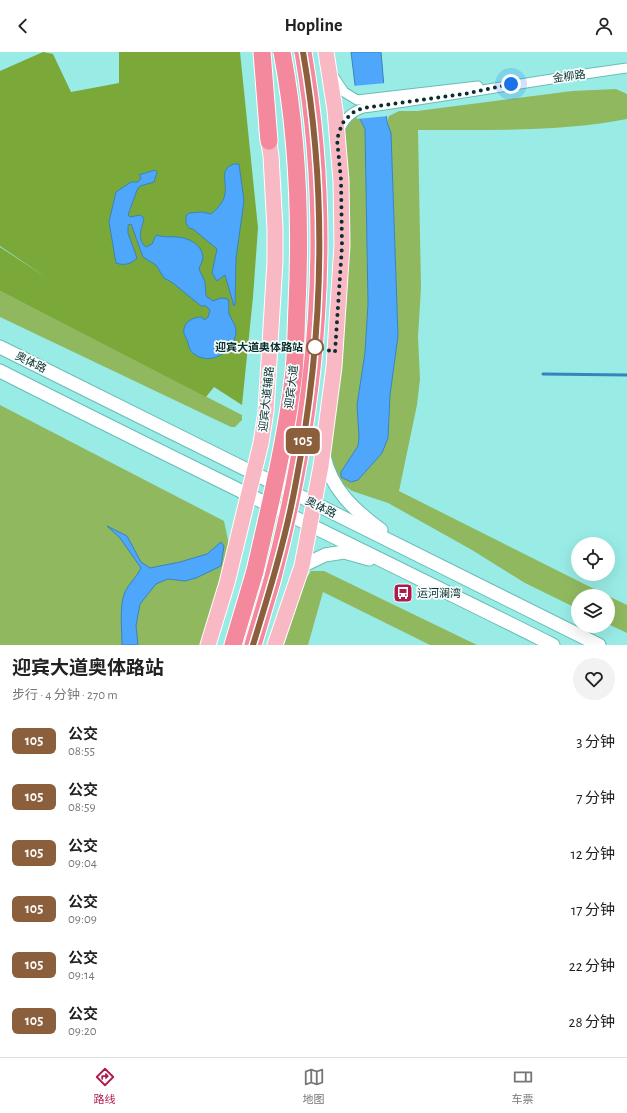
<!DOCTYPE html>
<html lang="zh">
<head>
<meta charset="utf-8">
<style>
  body { margin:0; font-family:"Alegreya Sans","Noto Sans SC",sans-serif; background:#f2f2f2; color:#222; height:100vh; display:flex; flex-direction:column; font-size:15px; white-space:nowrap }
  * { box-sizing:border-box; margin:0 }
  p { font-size:13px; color:#767676 }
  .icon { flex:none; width:22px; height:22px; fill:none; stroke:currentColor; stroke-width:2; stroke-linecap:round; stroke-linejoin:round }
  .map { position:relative; height:593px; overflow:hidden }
  .drawer { display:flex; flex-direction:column; background:#fff; flex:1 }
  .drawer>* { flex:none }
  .badge { padding:0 8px; border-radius:6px; font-size:14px; line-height:26px }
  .controls { position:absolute; left:571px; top:485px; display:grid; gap:8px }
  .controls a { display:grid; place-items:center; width:44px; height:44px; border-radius:50%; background:#fff; box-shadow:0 4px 16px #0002; font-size:20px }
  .you { position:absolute; width:20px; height:20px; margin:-10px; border:3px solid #fff; border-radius:50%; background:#1a73e8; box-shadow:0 0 0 6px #1a73e833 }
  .map>.badge { position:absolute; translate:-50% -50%; box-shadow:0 0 0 2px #fff }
  .round { display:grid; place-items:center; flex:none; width:42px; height:42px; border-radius:21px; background:#f2f2f2 }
  .headline { display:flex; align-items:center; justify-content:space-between; height:68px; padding:0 12px }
  h1 { font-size:19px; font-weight:700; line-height:30px }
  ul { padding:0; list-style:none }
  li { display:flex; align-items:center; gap:12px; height:56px; padding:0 12px }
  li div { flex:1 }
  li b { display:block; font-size:15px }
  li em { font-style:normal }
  li .badge { min-width:44px; font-weight:700; text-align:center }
  header { display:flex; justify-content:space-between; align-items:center; height:52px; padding:0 12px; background:#fff; font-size:18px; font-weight:700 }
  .menu { display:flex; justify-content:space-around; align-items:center; height:56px; border-top:1px solid #e0e0e0; background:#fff; font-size:11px; color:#767676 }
  .menu a { display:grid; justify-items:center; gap:2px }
  .menu .selected { color:#ad1b4a }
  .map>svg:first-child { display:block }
</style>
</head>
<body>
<header><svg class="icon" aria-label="back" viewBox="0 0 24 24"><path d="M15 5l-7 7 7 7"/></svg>Hopline<svg class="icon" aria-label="person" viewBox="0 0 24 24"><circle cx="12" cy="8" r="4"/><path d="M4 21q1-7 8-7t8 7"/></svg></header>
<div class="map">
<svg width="627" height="593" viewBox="0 0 627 593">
  <rect width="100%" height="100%" fill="#99ece6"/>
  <g fill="#90b95f">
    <path d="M616 37 627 42V67C562 80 485 78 418 78L421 236 418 285 420 327 417 353 399 439 608 544H578V557L525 531 472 498 388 451 352 439 344 433 335 422 324 385 340 248 334 71 345 66 359 65 365 77 368 252 365 301 357 353 359 385 358 394 341 420 358 428 382 401 388 386 390 343 398 284 391 81 387 70 389 64 399 59H417L572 39Z"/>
    <polygon points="0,239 242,363 242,368 235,375 231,375 0,265"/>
    <polygon points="0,353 224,469 235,521 213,593 0,593"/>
    <polygon points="311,519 324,519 477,593 430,593 323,540 308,593 284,593 304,530"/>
    <polygon points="608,544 627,553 627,581 608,572"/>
  </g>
  <polygon fill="#7aa939" points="43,0 53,2 71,40 119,31 119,0 240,0 258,176 253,245 242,353 214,335 206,345 0,239 0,195 47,226 0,194 0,19"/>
  <g fill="#4ea7fb" stroke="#3983bd">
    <polygon points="351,0 381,0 387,70 391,81 398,284 390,343 388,386 382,401 375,409 358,428 351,430 341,425 341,420 358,394 359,385 357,353 365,301 368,252 365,77 359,65"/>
    <path d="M234 112H239L244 149 236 206 235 252 234 254 225 223 217 229 212 221 217 197 193 177 189 176 186 171V164L189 161 202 160 211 162C217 157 224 150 225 142 227 129 219 117 234 112Z"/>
    <path d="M155 118 157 120 154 130 140 134 137 138 128 163 130 165 140 163 144 166C142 176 136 187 146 195L152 192 155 185 157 183C165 186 169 184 176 185 187 185 202 192 203 205 203 209 200 213 199 217L205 230 206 244 213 249 221 246 228 247C230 252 228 257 229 262 231 267 236 273 236 279 236 298 211 315 194 302 189 299 189 293 187 288 185 284 182 280 185 274 187 268 195 265 202 265L204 268 208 265 210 258 206 254H201L173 231 164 226 156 213 143 205 131 172 128 173V181L137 206C131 212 124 214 116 211L109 170 116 140 131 130H138L141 126 139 123Z"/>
    <path d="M107 474 127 484 141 510 150 516 180 510 207 502 221 490 224 494 221 514 196 526 185 529 168 527 156 532 140 552 136 574 138 593H122C122 579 119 553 125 540 129 531 137 525 141 516L120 486Z"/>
  </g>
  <polygon fill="#99ece6" points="386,31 388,64 357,67 353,34"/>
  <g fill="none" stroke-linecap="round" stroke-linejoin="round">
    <polyline stroke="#3983bd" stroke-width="3" points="543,322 627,323"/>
    <defs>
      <g id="street">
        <polyline points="332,22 344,40 357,48 478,34"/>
        <path d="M339 80C343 68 351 60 363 56 451 44 539 28 627 16"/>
      </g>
      <g id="secondary">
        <polyline points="0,295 599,593"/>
        <path d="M0 319C183 412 369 501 553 593"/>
        <path d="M324 404C331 437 354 458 381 478"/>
        <polyline points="302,514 325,503 344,500 369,507"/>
      </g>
      <g id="primary">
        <polyline points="208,593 227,531 261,391 266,359 275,209 275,177 271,104 267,78"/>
        <polyline points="275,593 302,514 321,414 334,315 342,193 341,128 335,58 326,0"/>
      </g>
      <g id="highway">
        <polyline points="262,0 269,89"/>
        <polyline points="233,593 255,519"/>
        <polyline points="253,593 272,529"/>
      </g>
    </defs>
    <use href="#street" stroke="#6abdb7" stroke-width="11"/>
    <use href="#secondary" stroke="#6abdb7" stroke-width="15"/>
    <use href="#primary" stroke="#fff" stroke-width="17"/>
    <use href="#highway" stroke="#fff" stroke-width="19"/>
    <use href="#street" stroke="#fff" stroke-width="9"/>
    <use href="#secondary" stroke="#fff" stroke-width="13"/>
    <use href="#primary" stroke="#f8b8c4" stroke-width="15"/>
    <use href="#highway" stroke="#f4889c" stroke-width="17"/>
    <defs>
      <g id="highway-bridge">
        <path d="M255 519C270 453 286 388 294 320 296 298 296 276 297 254 301 169 298 84 282 0"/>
        <path d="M272 529C318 354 334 180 303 0"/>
      </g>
    </defs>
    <use href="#highway-bridge" stroke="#fff" stroke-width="19" stroke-linecap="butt"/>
    <use href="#highway-bridge" stroke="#f4889c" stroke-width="17"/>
  </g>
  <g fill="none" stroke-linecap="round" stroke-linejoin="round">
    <defs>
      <path id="line" d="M253 593C269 541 285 489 295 435 323 292 328 144 303 0"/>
    </defs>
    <use href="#line" stroke="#fff" stroke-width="9"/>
    <use href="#line" stroke="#8b5e3c" stroke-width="6"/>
    <polyline stroke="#092e2c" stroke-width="4" stroke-dasharray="0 7.2" points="315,295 335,300 342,194 341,128 337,87 342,72 347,66 355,59 363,56 464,42 511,32"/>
  </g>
  <defs>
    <symbol id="bus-square" viewBox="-11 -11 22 22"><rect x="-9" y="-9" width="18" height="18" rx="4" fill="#ad1b4a" stroke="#f6fdfc"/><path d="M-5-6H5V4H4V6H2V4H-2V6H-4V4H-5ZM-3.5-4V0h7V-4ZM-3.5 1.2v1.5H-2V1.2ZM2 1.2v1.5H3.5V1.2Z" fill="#fff"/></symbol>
  </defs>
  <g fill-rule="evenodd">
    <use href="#bus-square" x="392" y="530" width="22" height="22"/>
  </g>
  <circle fill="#fff" stroke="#8b5e3c" stroke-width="2" cx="315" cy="295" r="8"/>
  <g text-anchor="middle" stroke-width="3.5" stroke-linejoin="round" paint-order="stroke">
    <g font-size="11" fill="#092e2c" stroke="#f6fdfc">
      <text transform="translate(569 24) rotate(-8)" y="4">金柳路</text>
      <text transform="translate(31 310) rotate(26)" y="4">奥体路</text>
      <text transform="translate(291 335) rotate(-83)" y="4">迎宾大道</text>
      <text transform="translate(266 347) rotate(-84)" y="4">迎宾大道辅路</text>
      <text transform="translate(321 455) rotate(26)" y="4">奥体路</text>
    </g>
    <g font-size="11" font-weight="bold" fill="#092e2c" stroke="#f6fdfc" text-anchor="end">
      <text x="303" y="299">迎宾大道奥体路站</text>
    </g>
    <g font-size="11" fill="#092e2c" stroke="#f6fdfc" text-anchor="start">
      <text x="417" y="545">运河澜湾</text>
    </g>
  </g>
</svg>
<div class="controls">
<a><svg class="icon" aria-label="locate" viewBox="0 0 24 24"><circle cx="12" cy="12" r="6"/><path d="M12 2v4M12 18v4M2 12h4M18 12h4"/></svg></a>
<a><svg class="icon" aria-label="layers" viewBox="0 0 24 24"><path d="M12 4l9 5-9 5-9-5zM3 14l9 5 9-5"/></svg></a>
</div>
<div class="you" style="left:511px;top:32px"></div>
<b class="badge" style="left:303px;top:389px;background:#8b5e3c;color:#fff">105</b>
</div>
<section class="drawer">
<div class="headline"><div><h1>迎宾大道奥体路站</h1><p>步行 · 4 分钟 · 270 m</p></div><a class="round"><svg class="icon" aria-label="heart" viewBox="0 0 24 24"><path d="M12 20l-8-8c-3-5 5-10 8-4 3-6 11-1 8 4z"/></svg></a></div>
<ul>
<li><span class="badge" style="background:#8b5e3c;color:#fff">105</span><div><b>公交</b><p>08:55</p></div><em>3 分钟</em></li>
<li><span class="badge" style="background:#8b5e3c;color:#fff">105</span><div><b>公交</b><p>08:59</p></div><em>7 分钟</em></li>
<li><span class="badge" style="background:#8b5e3c;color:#fff">105</span><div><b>公交</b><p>09:04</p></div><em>12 分钟</em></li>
<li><span class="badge" style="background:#8b5e3c;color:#fff">105</span><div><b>公交</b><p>09:09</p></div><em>17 分钟</em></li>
<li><span class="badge" style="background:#8b5e3c;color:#fff">105</span><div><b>公交</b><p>09:14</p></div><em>22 分钟</em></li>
<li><span class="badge" style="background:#8b5e3c;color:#fff">105</span><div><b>公交</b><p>09:20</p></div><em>28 分钟</em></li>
</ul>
</section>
<nav class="menu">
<a class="selected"><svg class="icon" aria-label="directions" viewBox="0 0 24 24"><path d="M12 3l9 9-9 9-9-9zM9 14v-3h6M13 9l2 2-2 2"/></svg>路线</a>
<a><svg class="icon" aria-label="map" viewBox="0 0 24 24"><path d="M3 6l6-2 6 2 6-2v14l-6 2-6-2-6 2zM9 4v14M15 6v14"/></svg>地图</a>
<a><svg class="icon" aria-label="tickets" viewBox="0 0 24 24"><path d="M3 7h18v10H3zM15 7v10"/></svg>车票</a>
</nav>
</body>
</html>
